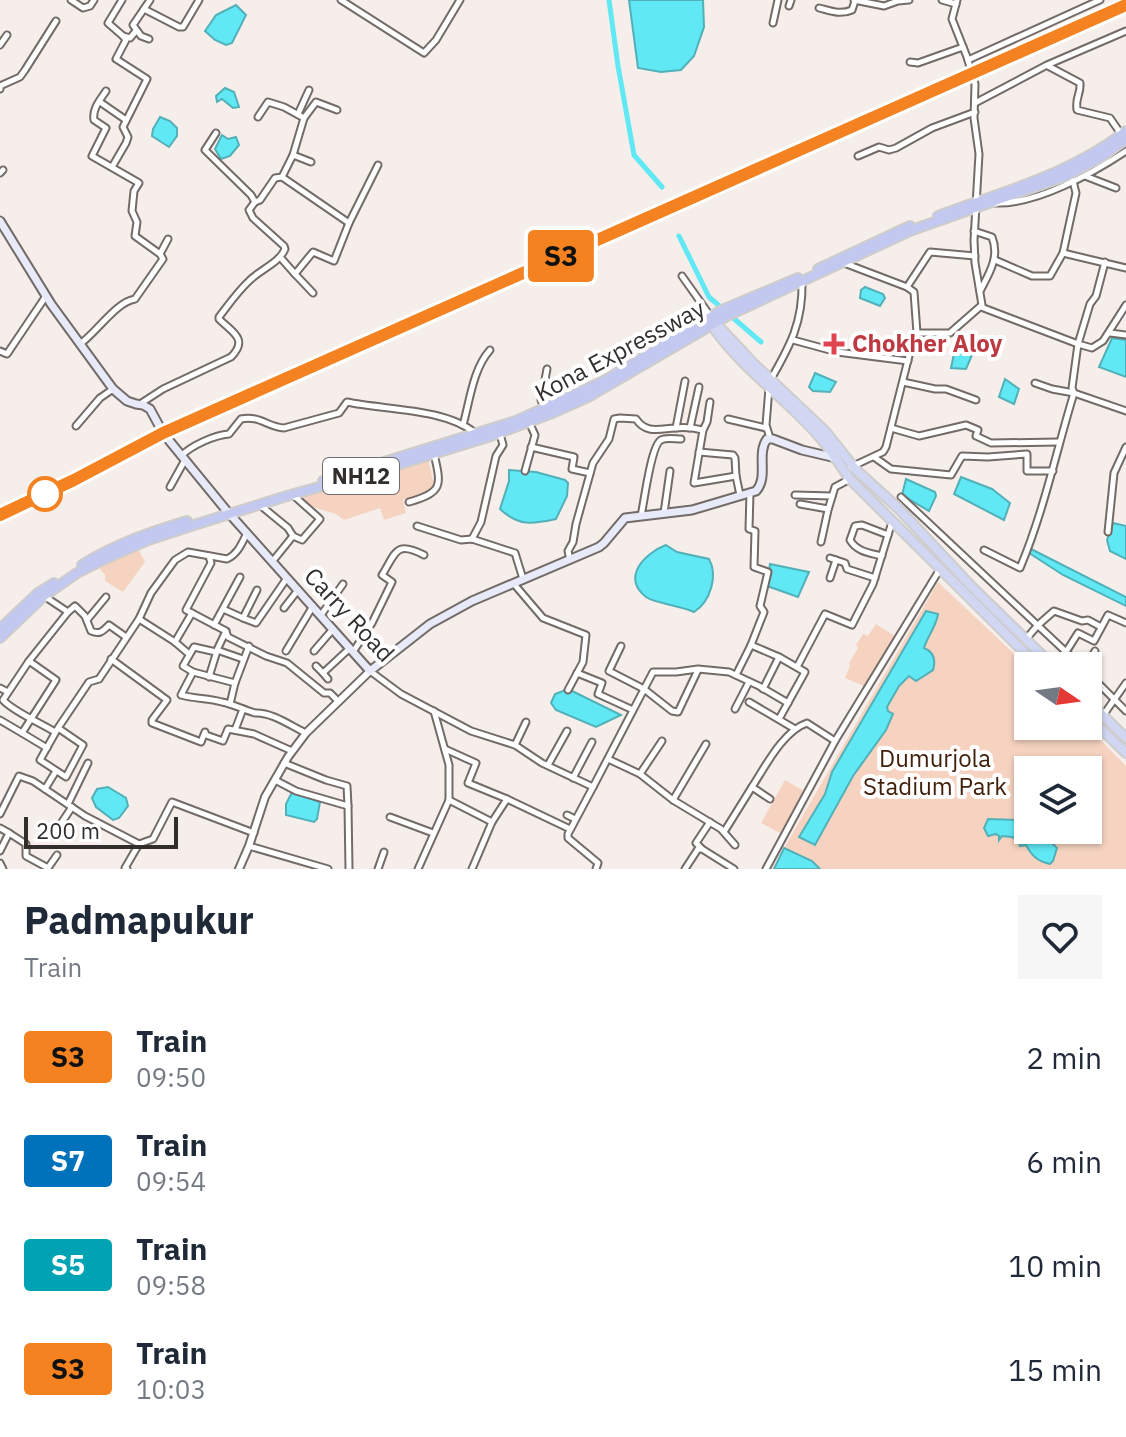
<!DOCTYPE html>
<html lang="en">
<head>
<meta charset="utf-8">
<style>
  body { margin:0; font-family:"IBM Plex Sans",sans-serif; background:#f6f6f7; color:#1f2937; height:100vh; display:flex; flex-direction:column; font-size:30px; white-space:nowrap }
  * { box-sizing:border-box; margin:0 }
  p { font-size:26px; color:#747a83 }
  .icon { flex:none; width:44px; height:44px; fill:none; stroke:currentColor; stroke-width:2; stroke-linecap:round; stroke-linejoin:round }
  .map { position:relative; height:869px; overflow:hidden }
  .drawer { display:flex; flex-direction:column; background:#fff; flex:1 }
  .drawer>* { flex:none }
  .badge { padding:0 16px; border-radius:6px; font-size:28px; line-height:52px }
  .needle { width:52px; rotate:103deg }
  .controls { position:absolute; left:1014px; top:652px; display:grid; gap:16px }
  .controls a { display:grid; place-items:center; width:88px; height:88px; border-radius:0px; background:#fff; box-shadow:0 2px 6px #0004; font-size:40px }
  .scale { position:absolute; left:24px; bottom:20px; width:154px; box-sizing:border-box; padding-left:8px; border:4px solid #312e2c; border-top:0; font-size:22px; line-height:28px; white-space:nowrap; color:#312e2c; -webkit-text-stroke:6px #fff; paint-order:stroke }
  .map>.badge { position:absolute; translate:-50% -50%; box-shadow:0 0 0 4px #fff }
  .round { display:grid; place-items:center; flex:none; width:84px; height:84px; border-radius:0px; background:#f6f6f7 }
  .overview { display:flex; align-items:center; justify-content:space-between; height:136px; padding:0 24px }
  h1 { font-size:38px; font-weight:700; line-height:60px }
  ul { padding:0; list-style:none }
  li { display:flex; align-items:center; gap:24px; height:104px; padding:0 24px }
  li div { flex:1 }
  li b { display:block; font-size:30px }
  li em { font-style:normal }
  li .badge { min-width:88px; font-weight:700; text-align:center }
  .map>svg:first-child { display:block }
</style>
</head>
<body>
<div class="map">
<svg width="1126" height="869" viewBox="0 0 1126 869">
  <rect width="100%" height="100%" fill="#f6eeea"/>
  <g fill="#f6d3c0" fill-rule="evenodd">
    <polygon points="428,458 435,490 403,500 406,513 384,520 380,508 344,520 336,514 303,504 294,495 383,474"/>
    <polygon points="137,547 145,562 123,592 105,581 105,575 96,564"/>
    <path d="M938 582 1028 667V726H1087L1126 766V869H772ZM1028 770H1088V830H1028Z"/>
    <polygon points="876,624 896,637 868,685 864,686 845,678 850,666 849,663 858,648 856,645 863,634 868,636"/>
    <polygon points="785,780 804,791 804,794 780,833 761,823"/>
  </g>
  <g fill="#60e8f4" stroke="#52b0b8" stroke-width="2">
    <polygon points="629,0 703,0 704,27 694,56 681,70 661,72 638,68"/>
    <polygon points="236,5 246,15 232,43 226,45 215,40 205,31 216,15"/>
    <polygon points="225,88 234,92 239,107 233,108 222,99 217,102 216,96"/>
    <polygon points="160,117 170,121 177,128 177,136 169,147 152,136 153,129"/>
    <polygon points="222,135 228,139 236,137 239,145 230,156 221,159 215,149"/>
    <polygon points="865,287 883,294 885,298 880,306 860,298 861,290"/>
    <polygon points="1112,338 1126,340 1126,377 1099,367"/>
    <polygon points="962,348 972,355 966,369 951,368 955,349"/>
    <polygon points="815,373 836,382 830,392 813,391 809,387"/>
    <polygon points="1005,379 1019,389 1014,404 999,397"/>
    <path d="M509 470 536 472 565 480 568 483 567 496 556 519C533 524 519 527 500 509L509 481Z"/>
    <polygon points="961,477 992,489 1010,503 1004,520 954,494"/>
    <polygon points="906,479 935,492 936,496 929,511 902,495"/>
    <polygon points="1113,523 1126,526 1126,559 1110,551 1107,540"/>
    <path d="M666 545 677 552 709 559C718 575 711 601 694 612 682 606 654 603 646 597 621 577 645 553 666 545Z"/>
    <polygon points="1031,549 1126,597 1126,606 1063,575 1029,553"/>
    <polygon points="770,564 809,572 798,597 767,586"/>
    <path d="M926 611 938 614C936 627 928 635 924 648 934 652 936 660 933 670L916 681 909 676 899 686 887 707 888 711 893 714 886 730 853 776 815 845 799 837 825 794 832 772Z"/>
    <polygon points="568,689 621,715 596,727 556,710 551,703 555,694"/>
    <polygon points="108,787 126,798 128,806 119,818 113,820 96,807 92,798 97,789"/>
    <polygon points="292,792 320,802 317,819 314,822 286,815 286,804"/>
    <path d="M1028 813V830H1062V832L1053 835 1050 841 1057 848 1053 861 1050 864C1037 861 1032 856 1026 845L1020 846 1019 842 1012 837 1002 836 999 840V836L996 834 988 836 984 828 988 819 1019 820Z"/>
    <polygon points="784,848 812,861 820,869 774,869"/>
  </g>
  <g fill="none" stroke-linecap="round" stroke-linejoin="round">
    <g stroke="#60e8f4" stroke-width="5">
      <polyline points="609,0 618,66 634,155 662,187"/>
      <polyline points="679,236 709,297 761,342"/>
    </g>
    <defs>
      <g id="minor">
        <polyline points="71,0 83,8 90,6 94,0"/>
        <polyline points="122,0 108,23 123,36"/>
        <polyline points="341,0 424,53 436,40 460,0"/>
        <polyline points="854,0 884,6 898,1 909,0"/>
        <polyline points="942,0 956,4"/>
        <polyline points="789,6 791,0"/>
        <path d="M819 8C831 11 840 15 852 10L855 1"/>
        <polyline points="144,9 179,27 183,27 199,0"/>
        <polyline points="773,23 778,0"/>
        <polyline points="149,39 141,36 133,25 150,0"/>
        <polyline points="0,45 7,35"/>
        <polyline points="968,60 1100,0"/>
        <polyline points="910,62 918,63 963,47"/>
        <path d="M1048 66 1080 83C1081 95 1075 96 1077 110L1110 118 1121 134"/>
        <polyline points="0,89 0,86 20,77 25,70 56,21"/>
        <polyline points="100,102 126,120"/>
        <polyline points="975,103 1047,65 1126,31"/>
        <polyline points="298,114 309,90"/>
        <polyline points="258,117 268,102 284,107 304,118 293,155"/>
        <polyline points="304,118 316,102 337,110"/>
        <polyline points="858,156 879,147 889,150 896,148 932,128 975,112"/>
        <polyline points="112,167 126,143 128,137 123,127 147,79 116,59 126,40 123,36 130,38 136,31"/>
        <polyline points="0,173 3,170"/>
        <polyline points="1085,176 1116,188"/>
        <polyline points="282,177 349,223 378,165"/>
        <polyline points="255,202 260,200 275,178 282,177 293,155 311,162"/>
        <path d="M995 203C1036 205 1093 173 1126 151"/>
        <path d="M974 231 992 237C1000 257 989 274 980 291"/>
        <polyline points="1063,253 1126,268"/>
        <polyline points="160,254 168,239"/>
        <polyline points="280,257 295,274 313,252 334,261 349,223"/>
        <polyline points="995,260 1032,276 1050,276 1063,253 1076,193 1073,181"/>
        <polyline points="1105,262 1096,296 1090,304 1078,344 1092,348 1103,341 1126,305"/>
        <polyline points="844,263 907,287 914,292 917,333"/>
        <polyline points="295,274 313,293"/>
        <polyline points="682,276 711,317"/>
        <polyline points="907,287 930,252 975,256"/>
        <polyline points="981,307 1078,344 1072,388 1074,393 1126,411"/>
        <polyline points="1110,333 1126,335"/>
        <polyline points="793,340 837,352 908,361"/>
        <path d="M80 344C97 332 116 302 135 299L163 259 160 254 135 236 137 222 132 211 134 191 139 183 92 156 106 128 94 120C92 109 100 100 106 91"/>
        <polyline points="0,351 7,354 46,296"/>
        <path d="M771 379C790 346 803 322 802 282"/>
        <polyline points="903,382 935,389 946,389 976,400"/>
        <polyline points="769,388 766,425 770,438"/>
        <polyline points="710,402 707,422 703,430 694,483 736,476 740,495"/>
        <path d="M140 404 163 389 231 357C249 339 232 332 219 319V317C229 304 238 291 250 280 260 270 280 262 285 249L284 246 253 218 249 210 255 202 251 195 205 150 216 133"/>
        <polyline points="544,408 541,400 547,369"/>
        <polyline points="728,419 766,428"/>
        <path d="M463 425C470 400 473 369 490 350"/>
        <polyline points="76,426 100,398 113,389"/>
        <polyline points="676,428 685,381"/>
        <polyline points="690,428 699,387"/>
        <polyline points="891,428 919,436 966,425 978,430 976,436 991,443 1059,442"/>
        <polyline points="531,447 574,457 572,469 590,473"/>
        <polyline points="699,452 733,455 735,458 736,476"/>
        <path d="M181 456C192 445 215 435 229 434L241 419C259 415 268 427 284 428L339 413 347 402C384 410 445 408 475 433"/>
        <polyline points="874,457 891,469 951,475 962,456 988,457 1027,454 1027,471 1053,471"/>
        <polyline points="851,467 883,452 886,447 914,336 917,333 950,333 982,305 975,263 974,240 979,154 974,118 975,84 967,57 952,19 957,0"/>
        <polyline points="525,471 535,435 529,422"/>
        <polyline points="170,487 185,460"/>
        <polyline points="750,493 749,529 755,531 754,567 768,572 760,606 764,612 751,645"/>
        <polyline points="795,495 832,496"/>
        <polyline points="901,497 1081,666"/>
        <path d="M409 502C442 492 442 487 434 454"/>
        <polyline points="800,504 828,509"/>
        <polyline points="260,505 288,528 293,536"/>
        <polyline points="664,513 670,471"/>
        <path d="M641 516C644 503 651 445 661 440 666 437 676 439 681 439"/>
        <polyline points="417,526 461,540 472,539 515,553 523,579"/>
        <polyline points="1108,532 1114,473 1126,447"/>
        <polyline points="472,539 481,522 496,456 503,445 500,434"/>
        <polyline points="821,542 828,510 835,487 850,479"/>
        <path d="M984 550 1020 568C1044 511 1056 452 1074 393L1052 389 1035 383"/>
        <polyline points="209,556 211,563 186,610 226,631 217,650 243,659"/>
        <path d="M882 556C870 553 857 552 850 540L855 526 862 525 888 535"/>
        <polyline points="830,558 845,563 847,569 875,578"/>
        <path d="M570 560 568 551 573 542 576 524 593 463 609 439 614 419 620 418 636 419C646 434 659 429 675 428 684 427 694 428 703 430"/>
        <polyline points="272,562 293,536 302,540 320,519 293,495"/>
        <polyline points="830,578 836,560"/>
        <polyline points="514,584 543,618 586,635 583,662 568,690"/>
        <polyline points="44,596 68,612"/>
        <polyline points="284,608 298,590"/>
        <polyline points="223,609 243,618 257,590"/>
        <polyline points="321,615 343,584"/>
        <polyline points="243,618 256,623 287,578"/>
        <polyline points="139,619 175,642 189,654"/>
        <polyline points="87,620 106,597"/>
        <polyline points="214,625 240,577"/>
        <polyline points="226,632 228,637 266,656 287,663 324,693 330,693 338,701"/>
        <polyline points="1026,639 1038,625 1054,611 1082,621 1088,620 1101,627"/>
        <polyline points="175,642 192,613"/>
        <polyline points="621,646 609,671 644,689 672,711 678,712 698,670"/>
        <polyline points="286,651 313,606"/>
        <polyline points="314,651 333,629"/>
        <polyline points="216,652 194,647 183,666 193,672 235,683 230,704"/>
        <path d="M353 652 372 623 392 582 382 575C396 553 395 540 424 555"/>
        <polyline points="1066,652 1078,633 1094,641 1108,615 1126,623"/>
        <polyline points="111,659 167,700 152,720 152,723 201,742 205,732 206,735 223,741 228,729 254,734 292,751"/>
        <path d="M29 661 3 700C14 712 41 723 55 732"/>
        <polyline points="316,666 323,673"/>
        <polyline points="1086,666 1095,651"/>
        <polyline points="797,667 825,614 852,625 873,584 892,522"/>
        <polyline points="370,671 401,694 471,731 515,745 542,763 593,787 653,672 676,672 698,669 729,672 759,686 788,703"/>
        <path d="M193 672 181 695C195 699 208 698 222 702 233 704 244 710 255 713 272 712 291 726 306 733"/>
        <polyline points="577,673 602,683 598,694 633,710"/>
        <polyline points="1088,673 1126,711"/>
        <polyline points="736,675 751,645 779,657"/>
        <polyline points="209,677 217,651"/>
        <polyline points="328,679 323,673 350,648"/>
        <polyline points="235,683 249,646"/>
        <polyline points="0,688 8,692"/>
        <polyline points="763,689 779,657 805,672 779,719"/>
        <polyline points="749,702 795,729"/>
        <polyline points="735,709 749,682"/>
        <polyline points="0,720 22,733"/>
        <polyline points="1097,724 1126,683"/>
        <path d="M58 728 83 745 66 777 40 760 58 728 89 682 99 679 139 619 151 593 175 560 188 552 227 559C238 554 242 543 247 533"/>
        <polyline points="235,730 243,709"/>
        <polyline points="515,745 526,722"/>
        <path d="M47 748 22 733 56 680 29 661 68 612 75 606 85 616 91 631C100 635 103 631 109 625L126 637"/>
        <polyline points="445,749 476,763 468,783 507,799"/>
        <polyline points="608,759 640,774 673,800 721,829 735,845"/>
        <polyline points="284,763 326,780 347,786 348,806"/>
        <polyline points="548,765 567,731"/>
        <polyline points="640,774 662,741"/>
        <polyline points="573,778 592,742"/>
        <polyline points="275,780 296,791 348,806 349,869"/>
        <polyline points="593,787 568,834 568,838 598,863 596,869"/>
        <polyline points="45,789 56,771"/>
        <path d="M770 799 752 787C765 767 783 731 807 723L835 741"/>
        <polyline points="449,800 492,822 472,869"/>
        <polyline points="673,800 706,744"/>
        <polyline points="68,804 88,763"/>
        <polyline points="0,814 19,776 33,781 85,816 139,844 125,868 127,869"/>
        <polyline points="567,815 575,819"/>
        <polyline points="390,817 433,833"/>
        <polyline points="492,822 507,799 570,829"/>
        <polyline points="0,828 9,833 0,851"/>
        <polyline points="724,832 752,787"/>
        <polyline points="9,833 26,844 26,856 48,868 57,855"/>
        <polyline points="54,834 72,807"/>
        <polyline points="139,844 153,839 172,802 254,833"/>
        <polyline points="249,846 328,869"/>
        <polyline points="702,849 696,843 710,822"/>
        <polyline points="0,863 3,869"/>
        <polyline points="378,869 384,852"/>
        <polyline points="418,869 449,800 449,765 434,711"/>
        <polyline points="685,869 698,849 702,849 734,869"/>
        <polyline points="766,869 835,741 940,569"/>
      </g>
      <polyline id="tertiary" points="239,869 249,846 265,797 288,757 306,733 370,671"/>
      <path id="secondary" d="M0 221 51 304 113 389 127 401 136 404 143 405 150 409 163 433 226 510 370 671 430 624 472 601 599 547 604 543 625 518 692 510 756 491C769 477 756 454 767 439H773L802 450 836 458"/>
      <g id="primary">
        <polyline points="711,318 754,364 825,431 856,470 898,508 972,587 1053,666"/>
        <path d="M713 327C742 368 784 397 817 434 830 448 839 464 850 479L1038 666"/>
        <polyline points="1088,701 1126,738"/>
        <polyline points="1088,716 1126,753"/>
      </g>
      <g id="trunk">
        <path d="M938 216C1002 192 1072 174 1126 131"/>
        <polyline points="818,269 910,226"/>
        <polyline points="323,481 516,421 604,381 722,310 798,278"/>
        <path d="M82 565C115 544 151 532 187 521"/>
        <polyline points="0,629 38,593 54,583"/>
        <polyline points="0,638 44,596 77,573 107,558 148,540 194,525 287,496 397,465 491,436 550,414 588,397 727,316 912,230 1066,176 1103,156 1126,139"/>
      </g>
    </defs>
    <use href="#minor" stroke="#726b68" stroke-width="9"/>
    <use href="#tertiary" stroke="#726b68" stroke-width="10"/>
    <use href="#secondary" stroke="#726b68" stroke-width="11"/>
    <use href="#primary" stroke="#cecdcc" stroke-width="12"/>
    <use href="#trunk" stroke="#cecdcc" stroke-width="12"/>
    <use href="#minor" stroke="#fff" stroke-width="5"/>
    <use href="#tertiary" stroke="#fff" stroke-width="6"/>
    <use href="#secondary" stroke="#e8eaf9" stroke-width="7"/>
    <use href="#primary" stroke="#d1d6f3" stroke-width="8"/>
    <use href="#trunk" stroke="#c2c8ef" stroke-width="8"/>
    <defs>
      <polyline id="rail" points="0,515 74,480 163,433 1126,5"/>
    </defs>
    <use href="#rail" stroke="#7a7572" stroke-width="5"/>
    <use href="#rail" stroke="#fff" stroke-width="2" stroke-dasharray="6" stroke-linecap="butt"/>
  </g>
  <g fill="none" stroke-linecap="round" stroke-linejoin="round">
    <defs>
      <polyline id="line" points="0,515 74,480 163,433 1126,5"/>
    </defs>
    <use href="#line" stroke="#fff" stroke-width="18"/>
    <use href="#line" stroke="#f58220" stroke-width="12"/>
  </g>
  <path fill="#e0444e" stroke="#fff" stroke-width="3" d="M830 332h8v8h8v8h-8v8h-8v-8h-8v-8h8z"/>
  <circle fill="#fff" stroke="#f58220" stroke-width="4" cx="45" cy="494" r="16"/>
  <g text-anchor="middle" stroke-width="8" stroke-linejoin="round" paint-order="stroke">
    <rect fill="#fff" stroke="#6f6d6b" stroke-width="2" x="323" y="458" width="76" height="36" rx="6"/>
    <g font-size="22" font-weight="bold" fill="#312e2c">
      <text x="361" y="484">NH12</text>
    </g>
    <g font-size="24" font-weight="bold" fill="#be3a42" stroke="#fff" text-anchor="start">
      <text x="852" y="352">Chokher Aloy</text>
    </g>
    <g font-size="24" fill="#312e2c" stroke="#fff">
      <text transform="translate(620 351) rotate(-28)" y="8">Kona Expressway</text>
      <text transform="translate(349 615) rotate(47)" y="8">Carry Road</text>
    </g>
    <g font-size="24" fill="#42210c" stroke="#fff">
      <text x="935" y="767">Dumurjola<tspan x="935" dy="28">Stadium Park</tspan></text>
    </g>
  </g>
</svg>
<div class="controls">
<a><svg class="needle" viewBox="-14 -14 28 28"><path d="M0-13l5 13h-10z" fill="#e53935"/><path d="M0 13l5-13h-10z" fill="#747a83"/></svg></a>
<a><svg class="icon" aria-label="layers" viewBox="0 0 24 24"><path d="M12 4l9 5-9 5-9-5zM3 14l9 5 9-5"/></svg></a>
</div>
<div class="scale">200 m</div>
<b class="badge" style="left:561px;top:256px;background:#f58220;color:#111">S3</b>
</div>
<section class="drawer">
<div class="overview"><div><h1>Padmapukur</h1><p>Train</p></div><a class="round"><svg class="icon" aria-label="heart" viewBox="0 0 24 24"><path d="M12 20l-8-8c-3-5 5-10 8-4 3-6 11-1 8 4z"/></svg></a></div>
<ul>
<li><span class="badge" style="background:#f58220;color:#111">S3</span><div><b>Train</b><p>09:50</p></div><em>2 min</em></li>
<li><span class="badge" style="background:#0072bc;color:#fff">S7</span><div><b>Train</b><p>09:54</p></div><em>6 min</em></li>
<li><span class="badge" style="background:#00a3b4;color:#fff">S5</span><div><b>Train</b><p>09:58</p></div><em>10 min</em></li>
<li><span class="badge" style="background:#f58220;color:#111">S3</span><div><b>Train</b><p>10:03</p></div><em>15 min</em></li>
</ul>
</section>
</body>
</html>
